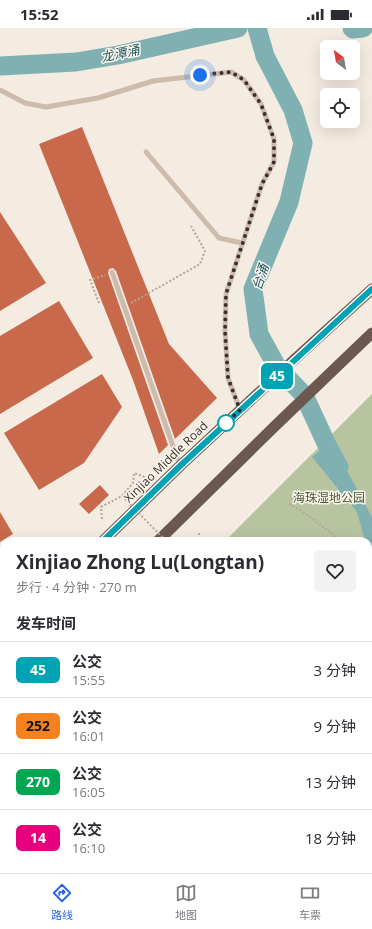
<!DOCTYPE html>
<html lang="zh">
<head>
<meta charset="utf-8">
<style>
  body { margin:0; font-family:"Open Sans","Noto Sans SC",sans-serif; background:#f2f2f3; color:#2b2b33; height:100vh; display:flex; flex-direction:column; font-size:15px; white-space:nowrap }
  * { box-sizing:border-box; margin:0 }
  p { font-size:13px; color:#7c7c81 }
  .icon { flex:none; width:22px; height:22px; fill:none; stroke:currentColor; stroke-width:2; stroke-linecap:round; stroke-linejoin:round }
  .map { position:relative; flex:1; overflow:hidden }
  .side { position:absolute; left:0px; top:509px; width:372px; height:336px; display:flex; flex-direction:column; background:#fff; border-radius:12px 12px 0 0; box-shadow:0 4px 16px #0002 }
  .side>* { flex:none }
  .badge { padding:0 8px; border-radius:6px; font-size:14px; line-height:26px }
  .needle { width:26px; rotate:329deg }
  .controls { position:absolute; left:320px; top:12px; display:grid; gap:8px }
  .controls a { display:grid; place-items:center; width:40px; height:40px; border-radius:6px; background:#fff; box-shadow:0 4px 16px #0002; font-size:20px }
  .you { position:absolute; width:20px; height:20px; margin:-10px; border:3px solid #fff; border-radius:50%; background:#1a73e8; box-shadow:0 0 0 6px #1a73e833 }
  .map>.badge { position:absolute; translate:-50% -50%; box-shadow:0 0 0 2px #fff }
  h2 { padding:0 16px; font-size:15px; line-height:36px }
  .round { display:grid; place-items:center; flex:none; width:42px; height:42px; border-radius:6px; background:#f2f2f3 }
  .head { display:flex; align-items:center; justify-content:space-between; height:68px; padding:0 16px }
  h1 { font-size:19px; font-weight:700; line-height:30px }
  ul { padding:0; list-style:none }
  li { display:flex; align-items:center; gap:12px; height:56px; padding:0 16px; border-top:1px solid #e1e1e2 }
  li div { flex:1 }
  li b { display:block; font-size:15px }
  li em { font-style:normal }
  li .badge { min-width:44px; font-weight:700; text-align:center }
  .status { display:flex; justify-content:space-between; align-items:center; height:28px; padding:0 20px; background:#fff; direction:ltr }
  .status svg { height:11px; fill:currentColor }
  .tabs { display:flex; justify-content:space-around; align-items:center; height:56px; border-top:1px solid #e1e1e2; background:#fff; font-size:11px; color:#7c7c81 }
  .tabs a { display:grid; justify-items:center; gap:2px }
  .tabs .on { color:#2563eb }
  .map>svg:first-child { display:block }
</style>
</head>
<body>
<div class="status"><b>15:52</b><svg viewBox="0 0 49 12"><path d="M0 12V9h3v3zM5 12V6h3v6zM10 12V3h3v9zM15 12V0h3v12zM26 1h20v11H26zM47 4h2v5h-2z"/></svg></div>
<div class="map">
<svg width="372" height="845" viewBox="0 0 372 845">
  <rect width="100%" height="100%" fill="#f4ebe1"/>
  <polygon fill="#b8c4a0" points="372,366 372,845 0,845 0,727 4,723 4,841 368,841 368,513 225,513"/>
  <g fill="#ecdcc8">
    <polygon points="4,723 4,776 0,771 0,727"/>
    <polygon points="79,841 121,841 125,845 83,845"/>
  </g>
  <g fill="#7fb0b2">
    <path d="M331 413 372 489V535C367 529 368 521 368 513H365L357 484 312 429Z"/>
    <polygon points="368,581 372,585 372,621 368,623"/>
  </g>
  <g fill="none" stroke-linecap="round" stroke-linejoin="round">
    <g stroke="#7fb0b2" stroke-width="19">
      <polyline points="257,0 265,28 293,82 303,115 289,174 253,261 259,306 277,339 304,367 327,417 339,439"/>
      <polyline points="352,0 353,1 363,0"/>
      <polyline points="0,38 76,34 118,27 238,0"/>
      <polyline points="286,841 298,845"/>
    </g>
  </g>
  <g fill="#c8694b">
    <polygon points="82,99 169,316 217,370 175,411 116,243 113,240 109,241 108,245 168,417 159,426 133,352 39,116"/>
    <polygon points="0,184 46,255 0,283"/>
    <polygon points="59,273 93,330 0,386 0,308"/>
    <polygon points="102,346 122,379 84,435 39,462 4,405"/>
    <polygon points="100,457 109,467 89,486 79,476"/>
    <polygon points="0,484 13,506 0,514"/>
  </g>
  <g fill="none" stroke-linecap="round" stroke-linejoin="round">
    <g stroke="#b9a596" stroke-width="2" stroke-dasharray="2 2" stroke-linecap="butt">
      <polyline points="99,275 90,252 105,247"/>
      <polyline points="131,275 200,236 205,223 191,198"/>
      <polyline points="289,476 302,483 335,508 339,513"/>
      <polyline points="25,841 27,845"/>
    </g>
    <g stroke="#cdbbac" stroke-width="5">
      <polyline points="0,62 25,75 46,79 98,70 153,53 231,44 244,52 261,76 274,111 274,134 262,156 226,266 225,303 228,350 240,382"/>
      <polyline points="146,124 219,210 242,215"/>
      <polyline points="112,244 180,438"/>
      <polyline points="0,825 4,830"/>
      <polyline points="12,841 15,845"/>
    </g>
    <g stroke="#6c584f" stroke-width="11">
      <polyline points="295,331 372,261"/>
      <polyline points="103,513 180,438 251,372"/>
      <polyline points="158,513 275,398 372,305"/>
      <polyline points="0,614 4,610"/>
      <polyline points="0,668 4,665"/>
    </g>
    <g stroke="#b9a596" stroke-width="2" stroke-dasharray="2 2" stroke-linecap="butt">
      <polyline points="122,468 166,513"/>
      <polyline points="102,491 101,479 122,468 133,455 134,445 145,449"/>
      <polyline points="199,505 200,513"/>
    </g>
    <polyline stroke="#6c584f" stroke-width="11" points="251,372 295,331"/>
  </g>
  <g fill="none" stroke-linecap="round" stroke-linejoin="round">
    <defs>
      <polyline id="line" points="103,513 180,438 372,261"/>
    </defs>
    <use href="#line" stroke="#fff" stroke-width="9"/>
    <use href="#line" stroke="#00a3b4" stroke-width="6"/>
    <polyline stroke="#3b302b" stroke-width="4" stroke-dasharray="0 7.2" points="200,47 231,44 244,52 261,76 274,111 274,134 262,156 226,266 225,303 228,350 240,382 226,395"/>
  </g>
  <circle fill="#fff" stroke="#00a3b4" stroke-width="2" cx="226" cy="395" r="8"/>
  <g text-anchor="middle" stroke-width="3" stroke-linejoin="round" paint-order="stroke">
    <g font-size="12" fill="#3b302b" stroke="#fbf5ee">
      <text transform="translate(166 434) rotate(-44)" y="4">Xinjiao Middle Road</text>
    </g>
    <g font-size="12" fill="#4a5a2e" stroke="#fbf5ee">
      <text x="329" y="474">海珠湿地公园</text>
    </g>
    <g font-size="13" font-style="italic" fill="#1f5a5e" stroke="#fbf5ee">
      <text transform="translate(120 25) rotate(-12)" y="5">龙潭涌</text>
      <text transform="translate(260 249) rotate(-72)" y="5">台涌</text>
    </g>
  </g>
</svg>
<div class="controls">
<a><svg class="needle" viewBox="-14 -14 28 28"><path d="M0-13l5 13h-10z" fill="#e53935"/><path d="M0 13l5-13h-10z" fill="#7c7c81"/></svg></a>
<a><svg class="icon" aria-label="locate" viewBox="0 0 24 24"><circle cx="12" cy="12" r="6"/><path d="M12 2v4M12 18v4M2 12h4M18 12h4"/></svg></a>
</div>
<div class="you" style="left:200px;top:47px"></div>
<b class="badge" style="left:277px;top:348px;background:#00a3b4;color:#fff">45</b>
<section class="side">
<div class="head"><div><h1>Xinjiao Zhong Lu(Longtan)</h1><p>步行 · 4 分钟 · 270 m</p></div><a class="round"><svg class="icon" aria-label="heart" viewBox="0 0 24 24"><path d="M12 20l-8-8c-3-5 5-10 8-4 3-6 11-1 8 4z"/></svg></a></div>
<h2>发车时间</h2>
<ul>
<li><span class="badge" style="background:#00a3b4;color:#fff">45</span><div><b>公交</b><p>15:55</p></div><em>3 分钟</em></li>
<li><span class="badge" style="background:#f58220;color:#111">252</span><div><b>公交</b><p>16:01</p></div><em>9 分钟</em></li>
<li><span class="badge" style="background:#00a651;color:#fff">270</span><div><b>公交</b><p>16:05</p></div><em>13 分钟</em></li>
<li><span class="badge" style="background:#e6007e;color:#fff">14</span><div><b>公交</b><p>16:10</p></div><em>18 分钟</em></li>
</ul>
</section>
</div>
<nav class="tabs">
<a class="on"><svg class="icon" aria-label="directions" viewBox="0 0 24 24"><path d="M12 3l9 9-9 9-9-9zM9 14v-3h6M13 9l2 2-2 2"/></svg>路线</a>
<a><svg class="icon" aria-label="map" viewBox="0 0 24 24"><path d="M3 6l6-2 6 2 6-2v14l-6 2-6-2-6 2zM9 4v14M15 6v14"/></svg>地图</a>
<a><svg class="icon" aria-label="tickets" viewBox="0 0 24 24"><path d="M3 7h18v10H3zM15 7v10"/></svg>车票</a>
</nav>
</body>
</html>
